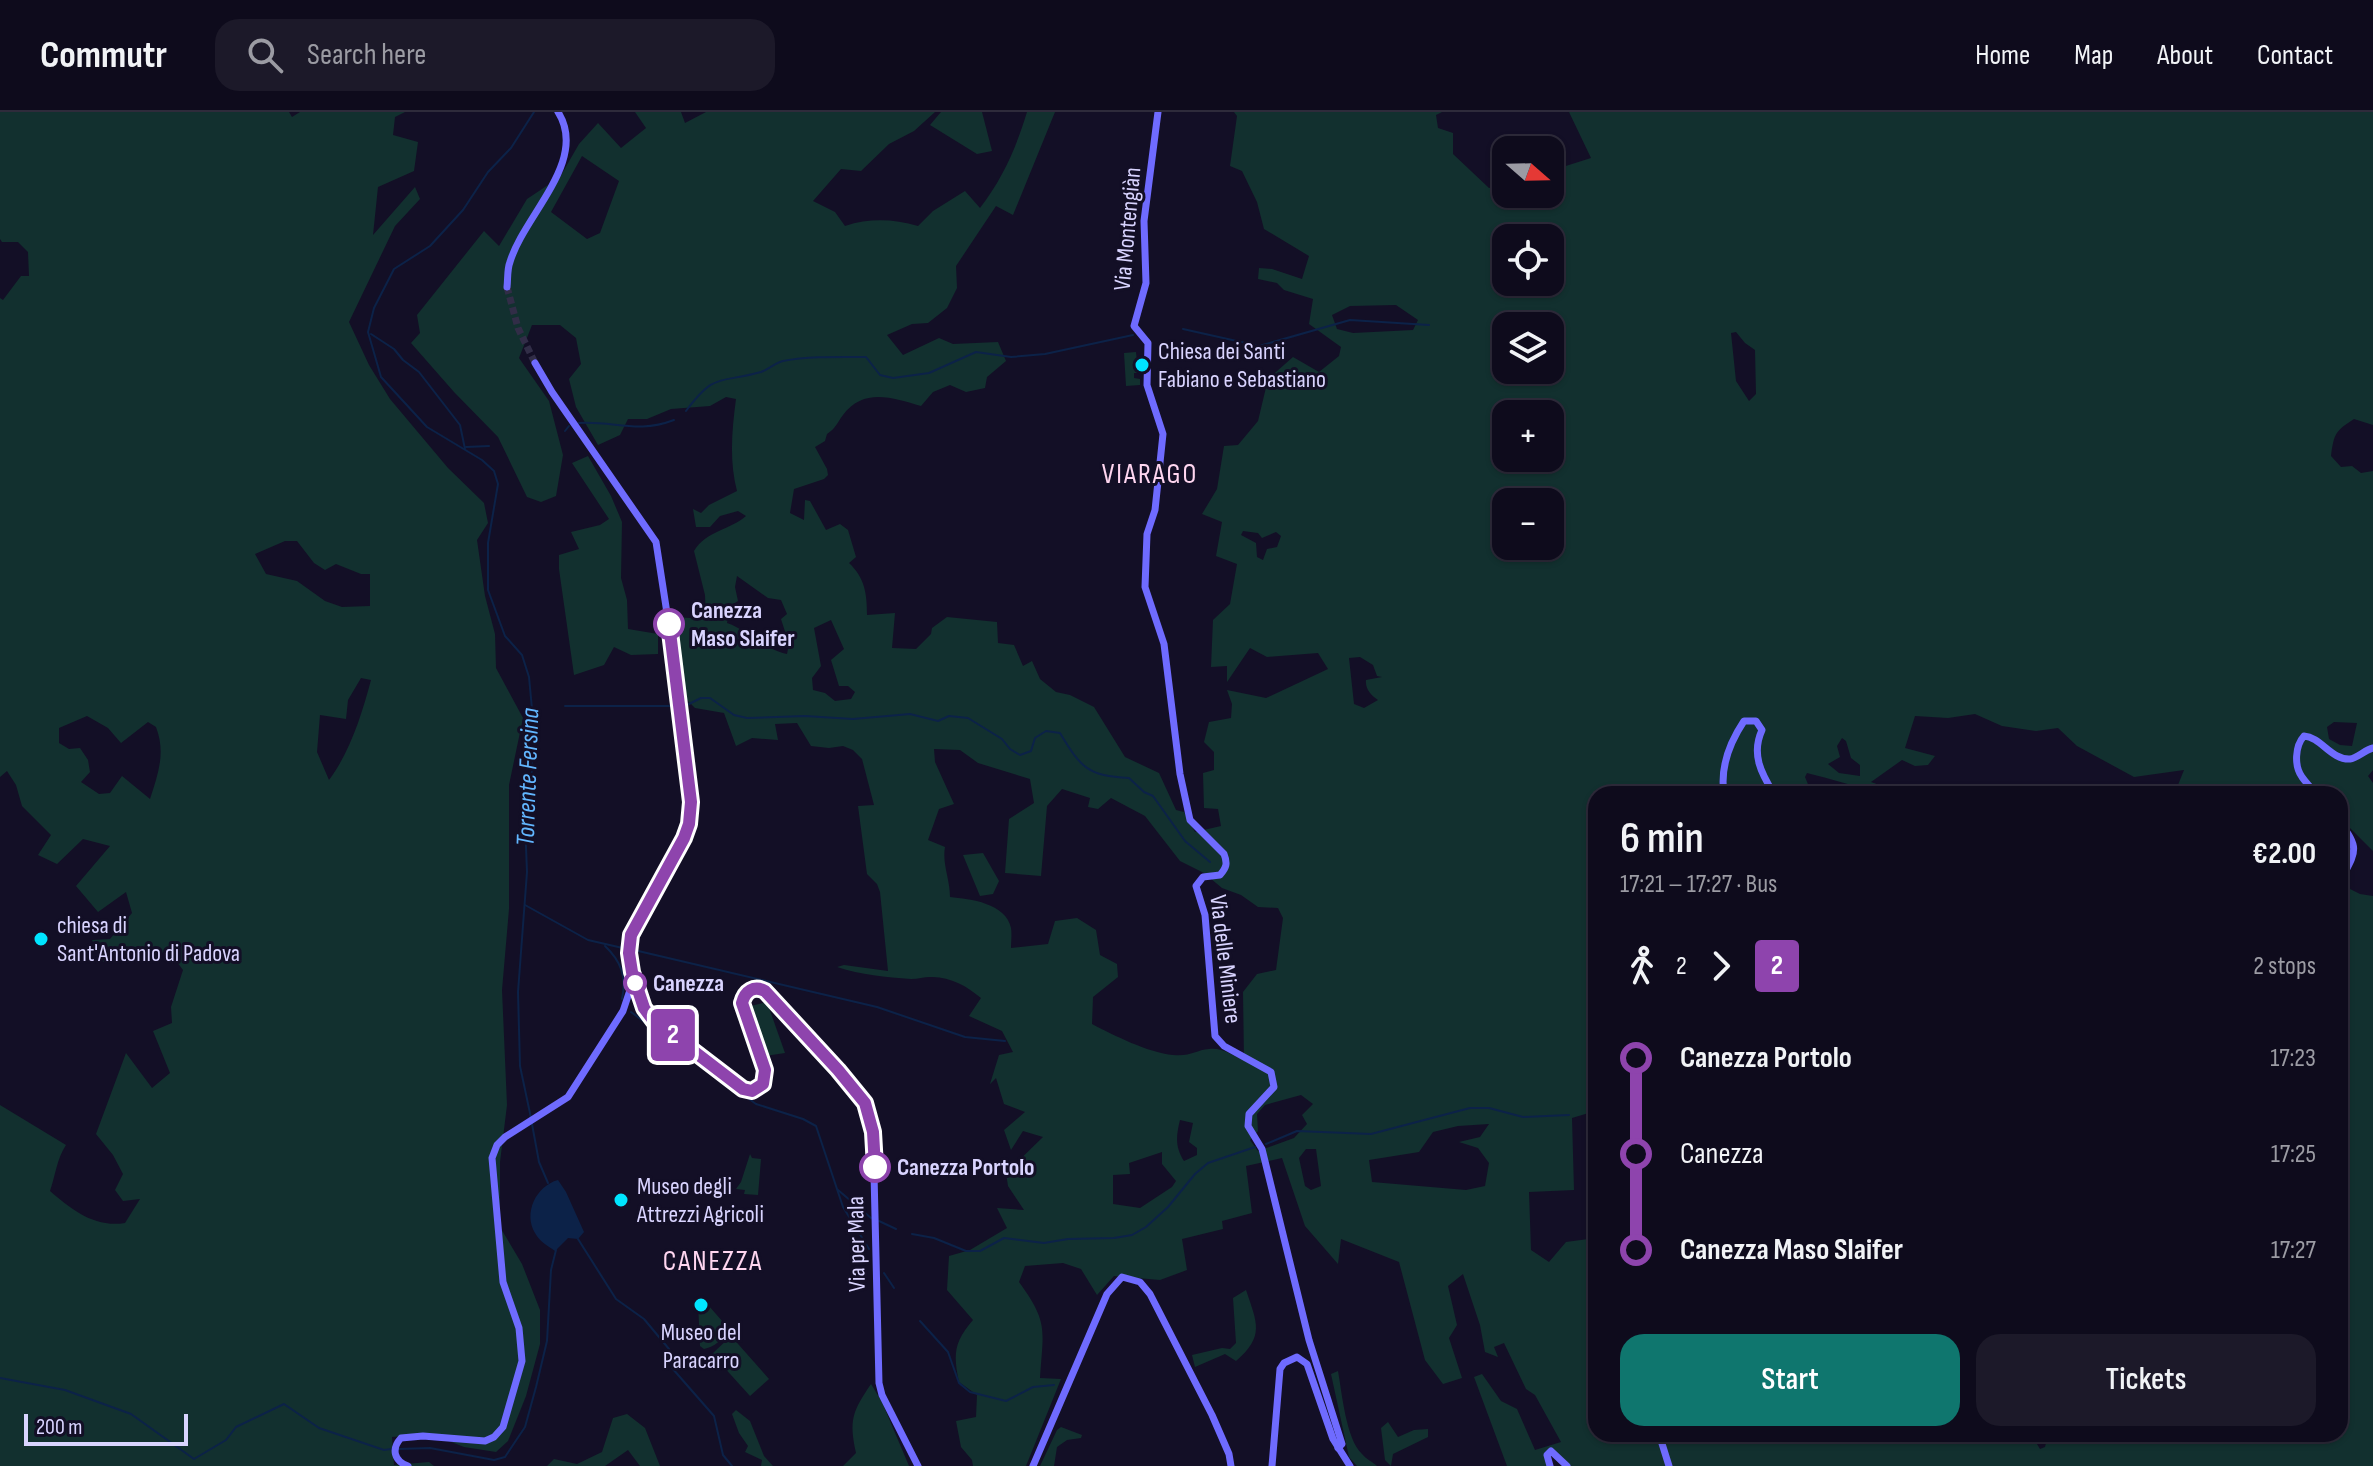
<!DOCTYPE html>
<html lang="en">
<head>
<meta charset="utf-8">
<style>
  body { margin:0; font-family:"Sofia Sans Condensed",sans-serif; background:#1c1929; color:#f1f3f6; height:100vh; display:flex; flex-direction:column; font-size:30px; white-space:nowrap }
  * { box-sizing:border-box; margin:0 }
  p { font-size:26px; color:#9b9ba3 }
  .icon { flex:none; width:44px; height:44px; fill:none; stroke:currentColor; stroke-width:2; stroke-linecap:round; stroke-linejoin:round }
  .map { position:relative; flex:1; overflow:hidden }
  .details { position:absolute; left:1588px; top:674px; width:760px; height:656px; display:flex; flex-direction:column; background:#0e0b1c; border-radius:24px; box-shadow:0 2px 6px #0004,0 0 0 2px #2e2b3b }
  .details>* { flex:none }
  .badge { padding:0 16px; border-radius:6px; font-size:28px; line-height:52px }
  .needle { width:52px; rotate:110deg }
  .controls { position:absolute; left:1492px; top:24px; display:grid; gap:16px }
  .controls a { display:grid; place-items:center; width:72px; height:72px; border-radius:16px; background:#0e0b1c; box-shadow:0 2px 6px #0004,0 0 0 2px #2e2b3b; font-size:40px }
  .scale { position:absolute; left:24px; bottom:20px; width:164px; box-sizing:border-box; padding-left:8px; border:4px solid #d9d4ff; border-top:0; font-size:22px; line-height:28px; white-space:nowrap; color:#d9d4ff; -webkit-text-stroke:6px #130f26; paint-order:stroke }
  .map>.badge { position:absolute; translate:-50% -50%; box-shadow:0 0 0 4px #fff }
  .legs { display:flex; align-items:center; gap:12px; height:88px; padding:0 32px; font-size:26px }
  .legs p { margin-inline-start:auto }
  .headline { display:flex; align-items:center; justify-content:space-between; height:136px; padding:0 32px }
  h1 { font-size:44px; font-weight:600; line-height:60px }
  .cta { display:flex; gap:16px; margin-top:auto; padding:16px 32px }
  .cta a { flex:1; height:92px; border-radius:24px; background:#0f766e; color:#fff; font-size:32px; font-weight:600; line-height:92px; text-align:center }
  .cta a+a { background:#1c1929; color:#f1f3f6 }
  ul { padding:0 32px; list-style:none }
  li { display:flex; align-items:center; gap:28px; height:96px; font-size:30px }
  li i { display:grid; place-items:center; width:12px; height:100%; margin:0 10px; background:currentColor }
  li i::after { content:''; width:20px; height:20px; margin:-10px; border:6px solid; border-radius:50%; background:#0e0b1c }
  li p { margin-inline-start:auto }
  li:first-child i { background:linear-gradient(#0000 50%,currentColor 0) }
  li:last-child i { background:linear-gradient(currentColor 50%,#0000 0) }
  header { display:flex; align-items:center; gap:48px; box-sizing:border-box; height:112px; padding:0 40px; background:#0e0b1c; border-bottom:2px solid #2e2b3b }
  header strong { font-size:38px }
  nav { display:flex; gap:44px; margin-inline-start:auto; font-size:28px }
  .search { width:560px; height:72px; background:#1c1929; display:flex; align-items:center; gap:20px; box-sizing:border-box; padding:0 28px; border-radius:24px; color:#9b9ba3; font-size:30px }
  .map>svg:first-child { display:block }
</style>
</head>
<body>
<header>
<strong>Commutr</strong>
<div class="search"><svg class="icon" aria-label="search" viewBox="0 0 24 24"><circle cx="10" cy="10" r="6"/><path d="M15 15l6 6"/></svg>Search here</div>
<nav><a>Home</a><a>Map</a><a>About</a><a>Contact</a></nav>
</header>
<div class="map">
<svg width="2373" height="1354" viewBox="0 0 2373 1354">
  <rect width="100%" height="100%" fill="#130f26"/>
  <g fill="#12302f" fill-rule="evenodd">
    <path d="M0 0H289L292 5 300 0H405L395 5 393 23 418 30 414 59 378 75 373 123 415 75 420 87 395 114 349 210 369 253 390 287 448 356 484 391 488 411 477 428 485 484 495 522 496 556 523 606 509 673V797L502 878 507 993 500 1050V1115L522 1152 540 1198V1232L526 1284 508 1329 496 1340 464 1335 431 1322 392 1325 394 1353 429 1350 434 1354H0V993L66 1033C57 1046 55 1065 50 1079 72 1098 95 1116 125 1111L140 1087 123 1089 115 1078 123 1062 113 1043 96 1022 126 941 152 976 170 961 153 919 172 911 171 895 183 858 168 838 154 846 139 838 103 850 92 828 110 827 132 801 126 780 98 800 76 774 110 734 83 727 57 752 38 743 51 723 22 694 16 673 7 659 0 665V186L3 188 21 164H29L28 140 18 130H2L0 127ZM285 429H297L314 451 325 458 336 452 361 462H370V494L342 495 325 489 297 469 266 462 255 442ZM361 566 371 568C362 602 350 640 329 668L317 640 320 603 346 607 348 588ZM87 604 108 616 121 631 148 610 156 615C166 641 158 662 150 687L122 664 110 681 99 682 81 670 90 660 88 648 80 636 69 637 59 631V616Z"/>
    <path d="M635 0H681L685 11 706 0H935L914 19 889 32 861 59 841 57 813 89 835 100 845 114C870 106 893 107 918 114L933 99 965 79 980 96C1003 66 1016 36 1027 0H1055L1013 103 996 94 956 154 957 176 947 196 928 211 912 212 887 223 903 243 939 226 953 232 998 230 1006 249 987 265 985 276 966 280 950 273 933 280 921 294C893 286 864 275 843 303 837 311 836 316 827 322L825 329 815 335 827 357 828 363 824 367 794 377 790 401 804 408 805 388 810 389 826 418 840 412 848 418 856 445 849 451C865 466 867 482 867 503L895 501 892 536 916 537 931 522 932 516 947 505 997 510 998 531 1014 533 1023 554 1032 549 1040 567 1056 580 1070 583 1094 595 1125 645 1159 661 1176 698 1184 700 1195 720 1221 714 1218 697 1204 696 1203 661 1214 658V640L1204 630 1209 610 1231 606 1232 592 1227 578 1266 586 1328 557 1318 541 1267 545 1250 536 1227 570V554L1211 555 1213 508 1230 492 1237 452 1216 444 1222 410 1202 402 1217 377 1224 334 1238 333 1258 309 1268 267 1293 245 1319 260 1339 244 1341 235 1309 212 1313 187 1284 178 1277 171 1258 167 1259 156 1272 157 1302 167 1309 144 1264 117 1257 90 1242 59 1230 54 1237 4 1234 0H1442L1436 3 1438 16 1453 21V42L1489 76 1506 70V82H1550V59L1591 46 1569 0H2373V313L2354 307C2335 319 2334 322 2331 344L2341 355 2352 354 2361 361 2373 359V635L2353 646 2344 645 2303 624 2296 653 2314 682H2187L2176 678 2184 658 2134 665 2077 634 2058 616 2036 619 2002 614 1975 602 1948 606 1915 604 1905 636 1935 644 1928 653 1915 654 1902 648 1871 670 1904 682C1875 682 1837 668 1807 661L1805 665 1812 682H1775C1762 661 1752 642 1763 618L1756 609 1744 608 1733 623 1723 682H1596V1001L1592 1000 1572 1006 1574 1078 1529 1080 1531 1138 1549 1150 1566 1130 1596 1126V1322H1658L1668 1354H1568L1551 1338 1549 1354H1507L1474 1265 1482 1262 1501 1289 1517 1297 1535 1338 1561 1330 1535 1283 1526 1277 1504 1231 1494 1235 1498 1245 1485 1240 1480 1213 1463 1162 1448 1174 1457 1213 1449 1226 1462 1266 1443 1272 1425 1248 1399 1150 1341 1127 1338 1152 1305 1114 1282 1046 1246 1054 1252 1101 1222 1109 1223 1117 1182 1127 1187 1158 1160 1168 1114 1164 1097 1183 1081 1157 1063 1151 1025 1154 1019 1170C1049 1211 1043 1218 1040 1266L1061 1267 1026 1354H973L972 1348 961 1335 956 1309 976 1305 977 1283 959 1270C953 1242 954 1230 973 1208L947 1178 949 1144 970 1138 1007 1116 997 1096 1024 1098 1008 1074 1006 1061 1043 1025 1023 1019 1011 1038 1004 1018 1025 1000 1004 992 996 966 990 972 999 943 1013 940 1002 919 969 904 981 886C967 874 949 864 930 865 924 865 918 867 911 867 886 865 861 863 837 855L844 853 888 859 880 780 877 772 867 762 858 694 874 693 862 647 853 638 843 634 829 636 811 634 797 611 775 612 778 628 752 626 736 634 724 601 695 596 687 588 673 505 706 507 705 483 694 439C706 419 730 418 746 404L738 399 720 404 710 415H696L693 397 701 401 709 393 737 379C729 349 732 317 736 287L726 285 710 294 671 297 647 307H628L620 323 598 333 576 295 569 267 581 252 576 226 560 213H532L519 246 549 289 563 343 556 384 541 390 527 385 498 325 454 280 411 231 420 221 417 203 484 119 499 134 527 87 560 65 579 32 598 11 621 36 646 16ZM582 44 619 69 600 121 587 127 551 100ZM1506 126H1550V170H1506ZM1396 193 1418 208 1413 218 1353 221 1337 217 1332 203 1350 194ZM1506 214H1550V258H1506ZM1736 220 1745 231 1755 238 1756 282 1749 289 1736 269 1731 221ZM1506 302H1550V346H1506ZM1506 390H1550V434H1506ZM1243 419 1258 421 1262 426 1276 420 1281 424 1277 435 1267 437 1263 448 1257 445 1256 431 1241 423ZM737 464 768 486 781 488 787 502 781 507 789 532 787 542C765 538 748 518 727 511L730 494 738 489 735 475ZM831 508 844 537 831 548 839 574H848L855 580 851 587 835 589 825 581 813 578 812 566 821 554 814 516ZM1360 545 1373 553 1377 564 1382 565 1366 568C1365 577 1371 583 1378 588L1364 596 1354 592 1349 546ZM2334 610 2357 611 2352 634 2340 633 2329 627 2327 615ZM1842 626 1846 629 1851 646 1860 653V664L1839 661 1828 652 1840 645 1837 634ZM934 637 960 638 978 651 1030 667 1034 691 1009 707 1005 761 1041 764 1047 694 1062 677 1090 686 1088 695 1098 697 1111 686 1145 704 1180 749 1204 761 1222 776 1241 783 1258 795 1278 796 1283 806 1276 858 1257 862 1243 880 1244 948C1233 944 1222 935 1209 937 1196 938 1190 945 1173 943 1149 941 1113 923 1092 912L1093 885 1118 865 1117 852 1100 843 1096 818 1077 806 1055 809 1048 832 1011 836C1011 830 1012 822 1011 816 1006 791 970 787 950 785 950 767 942 752 945 735L928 728 939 697 954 692 935 650ZM1301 983 1313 992 1302 1003 1307 1012 1294 1026 1258 1039 1250 1028 1258 1019 1257 1002 1265 993ZM1180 1008 1193 1011 1189 1030 1197 1036V1043L1184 1049C1175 1035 1176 1024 1180 1008ZM1489 1012 1480 1025 1459 1030 1478 1036 1489 1051 1485 1074 1466 1078 1372 1070 1369 1048 1419 1040 1433 1020 1458 1014ZM1306 1037H1316L1321 1074 1311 1078 1305 1074 1299 1046ZM1162 1040V1052L1176 1069 1172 1075 1140 1096 1113 1092V1063L1130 1062 1129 1051Z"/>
    <polygon points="941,0 982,0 992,39 977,42 930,13"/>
    <polygon points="1136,240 1138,261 1134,261 1134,266 1140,267 1140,273 1126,274 1124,241"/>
    <polygon points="588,344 611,384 622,410 621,466 627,488 628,517 658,522 658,542 631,543 614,535 604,553 574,563 559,457 559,443 579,437 571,420 600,413 609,407 572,351"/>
    <polygon points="1744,610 1755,610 1762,618 1755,632 1773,682 1725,682 1727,647"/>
    <path d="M2304 625 2344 647 2373 637V658L2368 664 2373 671V739L2340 706V682H2316C2302 665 2293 646 2304 625Z"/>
    <polygon points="983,741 999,769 993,782 980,784 963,743"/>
    <polygon points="2340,772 2360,782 2373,784 2373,1354 1669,1354 1660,1322 2031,1322 2040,1337 2045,1335 2048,1323 2052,1322 2340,1322"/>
    <polygon points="767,890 785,941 765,944 747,895"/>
    <polygon points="750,1042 752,1046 761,1047 758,1083 744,1082 745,1078 736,1077 741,1070"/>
    <path d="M1246 1178C1257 1211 1265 1224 1236 1249L1225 1242 1195 1255 1192 1243 1222 1236 1230 1237 1236 1231 1233 1186Z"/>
    <path d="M702 1186 729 1217C722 1228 716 1234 704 1237L700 1234 698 1190Z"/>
    <polygon points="731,1224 769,1267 750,1284 712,1242"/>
    <path d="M1338 1259C1342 1281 1346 1327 1362 1342 1366 1347 1373 1350 1377 1354H1357L1349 1345 1331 1262Z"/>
    <path d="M871 1272 882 1290 909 1354H843L856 1341C849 1308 852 1300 871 1272Z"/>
    <polygon points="736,1298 750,1309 764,1344 773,1354 761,1354 762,1348 745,1340 748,1334 739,1321 732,1302"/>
    <polygon points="627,1302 645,1316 660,1354 640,1354 628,1338 605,1354 547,1354 554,1347 577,1352 602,1340 613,1306"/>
    <polygon points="1388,1310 1398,1325 1414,1318 1428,1317 1428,1325 1393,1342 1391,1354 1385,1348 1381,1316"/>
    <polygon points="1061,1315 1082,1323 1081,1326 1067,1328 1057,1335 1054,1354 1040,1354 1057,1318"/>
  </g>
  <path fill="#0c2248" d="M558 1068 566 1080 584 1120 578 1127 568 1126 555 1139C548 1134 539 1129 535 1121 523 1101 536 1074 558 1068Z"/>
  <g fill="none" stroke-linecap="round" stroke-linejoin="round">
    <g stroke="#0c2248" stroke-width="2">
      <polyline points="1183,217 1259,234 1350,208 1429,213"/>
      <polyline points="371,222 394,237 403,248 419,260 460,313 465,337"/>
      <path d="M686 299C716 259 719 272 761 260 769 257 775 251 783 249 810 244 838 245 866 245L880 263 893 266 929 261 976 240 1011 245 1045 242 1133 223"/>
      <path d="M579 311C616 309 637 322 674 308"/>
      <polyline points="565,319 569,314"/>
      <polyline points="466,335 489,334"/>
      <polyline points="565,594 673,594"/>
      <path d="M685 594 701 586H710L734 603 747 606 805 604 853 607 910 602 938 609 949 604 968 606 1002 627 1010 637 1020 643 1031 639 1035 626 1046 619 1060 621C1081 656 1088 664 1129 666L1144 680 1153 684 1185 729 1210 750"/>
      <polyline points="525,793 588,828 627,837"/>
      <path d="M605 834C621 849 627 865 622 887"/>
      <polyline points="634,838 877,895 965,925 1005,929"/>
      <polyline points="631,900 756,992 803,1007 816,1014 843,1095 869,1137"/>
      <polyline points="531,1006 520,954 518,880 527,760 525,710 532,659 532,597 529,565 522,543 505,524 488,478 488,431 498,372 494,359 482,348 427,315 381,265 368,220 374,196 394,157 430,134 463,98 488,60 511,36 534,0"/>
      <polyline points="532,1012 539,1050 548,1071"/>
      <polyline points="1266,1032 1297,1019 1371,1022 1470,996 1489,996 1523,1005 1569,1003"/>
      <polyline points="838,1078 871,1106"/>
      <polyline points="879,1109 896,1117"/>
      <polyline points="912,1122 934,1126 966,1139 980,1139 1004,1126 1044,1131 1068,1127 1114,1126 1132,1123 1146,1115 1168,1095 1195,1062 1208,1051 1255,1035"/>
      <polyline points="578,1127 616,1187 644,1207 669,1237 672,1256 714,1304 723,1343 732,1354"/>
      <polyline points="884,1161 894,1176"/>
      <polyline points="920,1209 948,1240 959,1271 970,1280 1006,1289 1033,1275 1054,1273"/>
      <polyline points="0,1266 65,1278 131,1302 194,1347 226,1328 236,1315 284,1292 319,1316 384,1338 391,1337"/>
      <polyline points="398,1337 430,1336 494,1348 505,1345 525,1315 536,1275 547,1229 551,1158 556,1138"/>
    </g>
    <polyline stroke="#312d47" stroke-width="7" stroke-dasharray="7 3.5" stroke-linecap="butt" points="507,175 518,216 535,251"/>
    <g stroke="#6f6bff" stroke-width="7">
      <path d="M1158 0 1144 109 1146 171 1134 214 1148 231 1147 273 1163 322 1155 398 1147 422 1145 475 1164 532 1180 662 1190 708 1224 742C1228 752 1226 756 1220 763L1203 765 1196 774 1205 803 1215 924 1224 934 1271 960 1274 975 1249 1002 1248 1014 1262 1037 1309 1228 1342 1332 1338 1336"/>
      <path d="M507 175C508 167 507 157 510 150 524 103 589 49 558 0"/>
      <path d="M535 251 552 280 656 430 677 566 691 690 689 712 684 726 631 823C626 853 636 884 653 908L743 977 752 979 763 972 765 958 742 891 744 885 753 877 765 879 855 977 865 991 873 1020 879 1271 882 1283 918 1354"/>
      <path d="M1724 682C1720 656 1730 630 1744 609H1756L1762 618C1751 642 1761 661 1774 682"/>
      <path d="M2315 682C2311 675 2306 671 2302 665 2294 654 2295 634 2304 624 2321 625 2331 648 2350 647 2357 646 2365 638 2373 636"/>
      <path d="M2340 711C2362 737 2354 742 2340 770"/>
      <polyline points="1659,1322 1669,1354"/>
      <polyline points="1822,1322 1824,1322"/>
      <path d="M408 1354C394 1349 391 1337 401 1326L423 1324 485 1329 494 1325 503 1315 522 1249 519 1216 503 1170 492 1046 497 1033 505 1025 568 985 623 899 633 869"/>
      <polyline points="1033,1354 1107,1182 1122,1165 1140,1170 1150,1182 1212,1303 1229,1342 1231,1354"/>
      <polyline points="1272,1354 1280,1257 1284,1251 1297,1245 1307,1252 1333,1327 1350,1354"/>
      <polyline points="1550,1354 1547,1343 1551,1339 1567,1354"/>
    </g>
  </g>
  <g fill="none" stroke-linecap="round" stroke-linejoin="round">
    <defs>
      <path id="line-1" d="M669 512 691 690 689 712 684 726 631 823 629 841 632 860 644 896 653 908 743 977 752 979 763 972 765 958 742 891C745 879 754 873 765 879L838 958 865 991 873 1020 875 1055"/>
    </defs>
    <use href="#line-1" stroke="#fff" stroke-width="18"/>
    <use href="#line-1" stroke="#8e44ad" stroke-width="12"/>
  </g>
  <g fill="#00e5ff" stroke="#130f26" stroke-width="3">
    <circle cx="1142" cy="253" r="8"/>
    <circle cx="41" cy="827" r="8"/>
    <circle cx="621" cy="1088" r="8"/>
    <circle cx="701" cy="1193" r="8"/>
  </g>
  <g fill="#fff" stroke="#8e44ad" stroke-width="4">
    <circle cx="669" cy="512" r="14"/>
    <circle cx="635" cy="871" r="10"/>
    <circle cx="875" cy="1055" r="14"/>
  </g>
  <g text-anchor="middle" stroke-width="6" stroke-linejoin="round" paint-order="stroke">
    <g font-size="24" fill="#d9d4ff" stroke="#130f26">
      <text transform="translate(1127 117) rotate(-85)" y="8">Via Montengiàn</text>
      <text transform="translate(1226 847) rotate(83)" y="8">Via delle Miniere</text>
      <text transform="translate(856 1132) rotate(-91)" y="8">Via per Mala</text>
    </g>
    <g font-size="24" fill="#d9d4ff" stroke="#130f26" text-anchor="start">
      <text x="1158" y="247">Chiesa dei Santi<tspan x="1158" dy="28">Fabiano e Sebastiano</tspan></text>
      <text x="57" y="821">chiesa di<tspan x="57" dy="28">Sant'Antonio di Padova</tspan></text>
      <text x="637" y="1082">Museo degli<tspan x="637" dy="28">Attrezzi Agricoli</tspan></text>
      <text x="701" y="1228" text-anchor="middle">Museo del<tspan x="701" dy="28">Paracarro</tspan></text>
    </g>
    <g font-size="24" font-weight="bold" fill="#d9d4ff" stroke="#130f26" text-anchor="start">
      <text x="691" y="506">Canezza<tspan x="691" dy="28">Maso Slaifer</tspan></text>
      <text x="653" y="879">Canezza</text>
      <text x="897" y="1063">Canezza Portolo</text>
    </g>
    <g font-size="26" font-style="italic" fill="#62b6ff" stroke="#130f26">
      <text transform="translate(527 665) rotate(-88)" y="9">Torrente Fersina</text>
    </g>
    <g font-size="28" letter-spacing="2" fill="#ffd6f0" stroke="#130f26">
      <text x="1150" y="371">VIARAGO</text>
      <text x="713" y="1158">CANEZZA</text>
    </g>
  </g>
</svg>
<div class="controls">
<a><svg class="needle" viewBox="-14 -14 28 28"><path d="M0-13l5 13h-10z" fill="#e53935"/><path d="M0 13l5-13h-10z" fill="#9b9ba3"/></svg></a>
<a><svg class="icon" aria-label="locate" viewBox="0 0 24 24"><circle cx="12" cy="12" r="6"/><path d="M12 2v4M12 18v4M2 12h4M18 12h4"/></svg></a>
<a><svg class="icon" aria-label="layers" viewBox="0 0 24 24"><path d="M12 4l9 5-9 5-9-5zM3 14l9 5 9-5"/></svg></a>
<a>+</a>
<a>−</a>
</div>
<div class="scale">200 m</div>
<b class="badge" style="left:673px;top:923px;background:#8e44ad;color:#fff">2</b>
<section class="details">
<div class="headline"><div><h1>6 min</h1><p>17:21 – 17:27 · Bus</p></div><b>€2.00</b></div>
<div class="legs"><svg class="icon" aria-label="walk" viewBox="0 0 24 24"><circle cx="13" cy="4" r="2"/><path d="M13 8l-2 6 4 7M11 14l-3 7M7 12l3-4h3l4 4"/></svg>2<svg class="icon" aria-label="forward" viewBox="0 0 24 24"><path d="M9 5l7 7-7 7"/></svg><b class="badge" style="background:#8e44ad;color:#fff">2</b><p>2 stops</p></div>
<ul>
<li><i style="color:#8e44ad"></i><b>Canezza Portolo</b><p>17:23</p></li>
<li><i style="color:#8e44ad"></i><span>Canezza</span><p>17:25</p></li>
<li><i style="color:#8e44ad"></i><b>Canezza Maso Slaifer</b><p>17:27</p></li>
</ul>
<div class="cta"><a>Start</a><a>Tickets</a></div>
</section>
</div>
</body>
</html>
